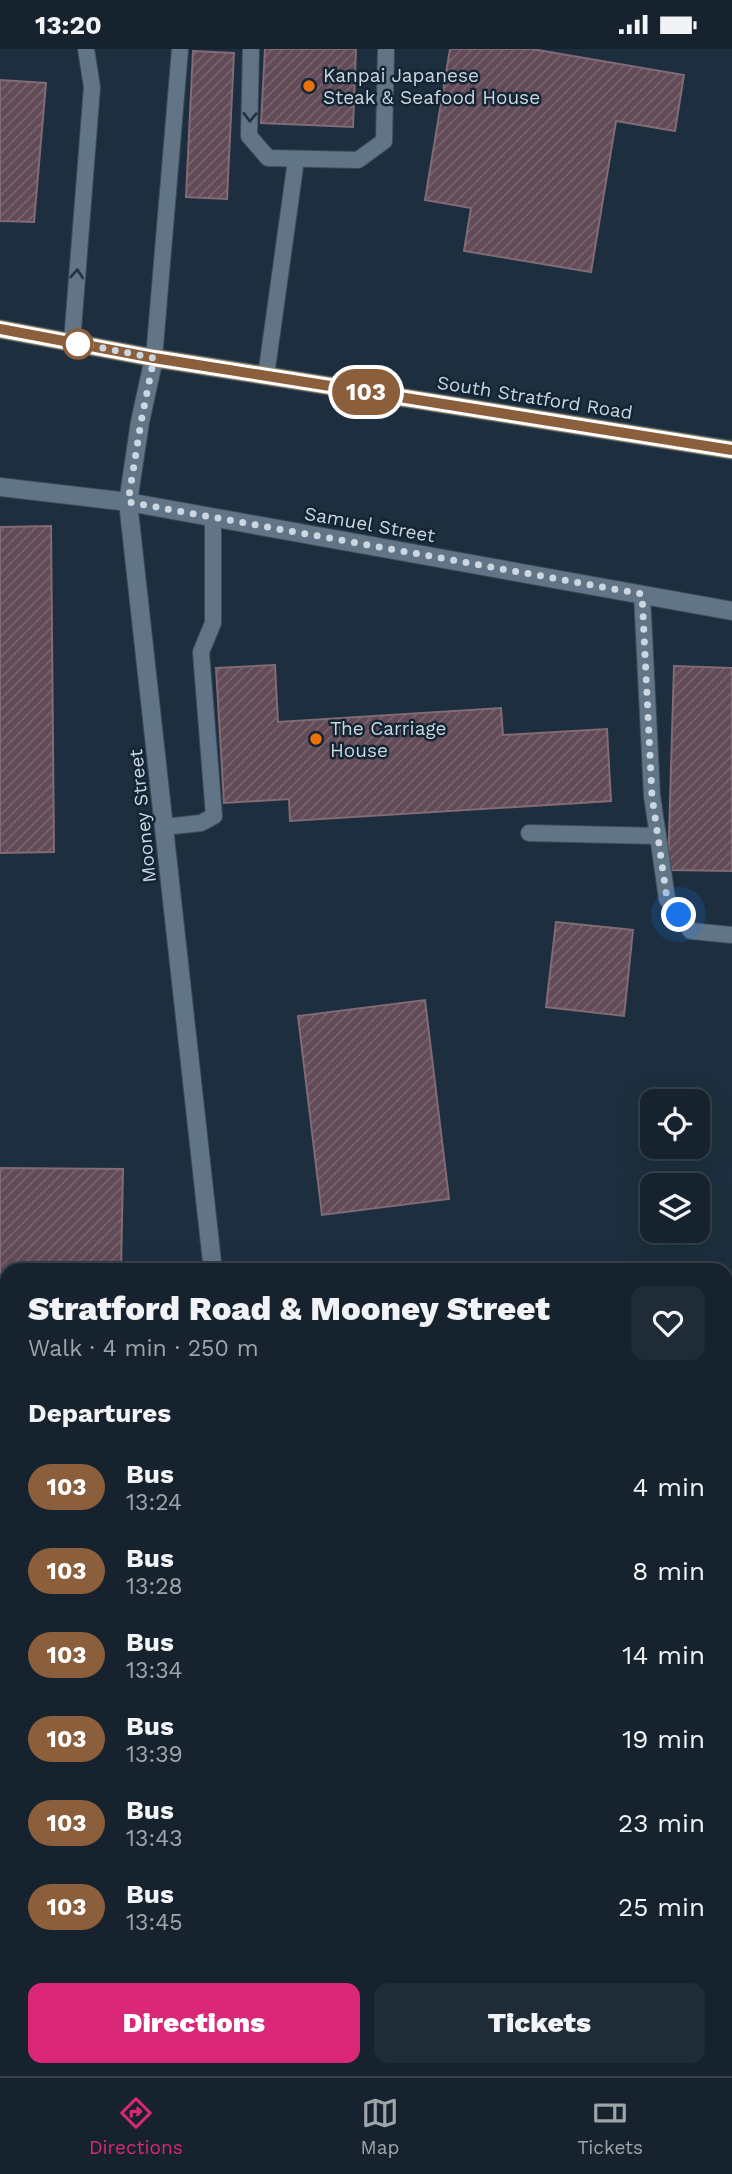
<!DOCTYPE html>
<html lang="en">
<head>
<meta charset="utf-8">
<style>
  body { margin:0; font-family:"Work Sans",sans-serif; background:#1f2b36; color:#f1f3f6; height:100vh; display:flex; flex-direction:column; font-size:26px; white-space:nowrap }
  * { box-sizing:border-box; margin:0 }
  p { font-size:23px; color:#9ea4aa }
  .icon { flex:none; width:38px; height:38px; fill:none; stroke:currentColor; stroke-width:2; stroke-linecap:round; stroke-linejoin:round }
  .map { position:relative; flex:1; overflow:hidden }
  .side { position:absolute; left:0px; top:1214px; width:733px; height:814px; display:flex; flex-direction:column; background:#16232e; border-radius:21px 21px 0 0; box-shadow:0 7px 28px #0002,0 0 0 2px #35404a }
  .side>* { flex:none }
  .badge { padding:0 14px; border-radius:23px; font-size:24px; line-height:46px }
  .tools { position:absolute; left:640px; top:1040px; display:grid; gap:14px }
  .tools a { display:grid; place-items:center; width:70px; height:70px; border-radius:14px; background:#16232e; box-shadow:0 7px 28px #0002,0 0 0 2px #35404a; font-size:35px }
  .you { position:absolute; width:35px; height:35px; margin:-18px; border:5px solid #fff; border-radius:50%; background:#1a73e8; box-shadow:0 0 0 10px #1a73e833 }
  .map>.badge { position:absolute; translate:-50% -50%; box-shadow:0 0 0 4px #fff }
  h2 { padding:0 28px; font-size:26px; line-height:63px }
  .round { display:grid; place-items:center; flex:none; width:74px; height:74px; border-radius:14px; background:#1f2b36 }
  .overview { display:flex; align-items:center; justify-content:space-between; height:119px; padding:0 28px }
  h1 { font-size:33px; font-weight:800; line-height:52px }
  .action { display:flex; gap:14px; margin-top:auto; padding:14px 28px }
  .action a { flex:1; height:80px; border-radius:14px; background:#db2777; color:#fff; font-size:28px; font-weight:800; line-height:80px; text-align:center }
  .action a+a { background:#1f2b36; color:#f1f3f6 }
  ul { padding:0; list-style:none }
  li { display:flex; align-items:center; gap:21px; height:84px; padding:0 28px }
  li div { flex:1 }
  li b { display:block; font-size:26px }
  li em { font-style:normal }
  li .badge { min-width:77px; font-weight:700; text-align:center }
  .status { display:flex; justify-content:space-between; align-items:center; height:49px; padding:0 35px; background:#16232e; direction:ltr }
  .status svg { height:19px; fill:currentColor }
  .tabs { display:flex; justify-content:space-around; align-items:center; height:98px; border-top:2px solid #35404a; background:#16232e; font-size:19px; color:#9ea4aa }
  .tabs a { display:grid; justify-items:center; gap:4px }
  .tabs .current { color:#db2777 }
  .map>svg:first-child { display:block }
</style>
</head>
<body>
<div class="status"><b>13:20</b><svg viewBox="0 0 49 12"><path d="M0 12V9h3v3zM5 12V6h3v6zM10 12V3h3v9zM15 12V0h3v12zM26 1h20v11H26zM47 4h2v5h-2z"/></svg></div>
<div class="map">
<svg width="732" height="2027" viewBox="0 0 732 2027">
  <defs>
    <pattern id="building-hatch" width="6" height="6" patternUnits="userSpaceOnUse" patternTransform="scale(1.75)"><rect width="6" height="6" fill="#624b57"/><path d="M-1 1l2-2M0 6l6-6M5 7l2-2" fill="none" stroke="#77646f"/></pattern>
  </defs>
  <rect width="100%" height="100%" fill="#1d2f3e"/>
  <g fill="url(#building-hatch)" stroke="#826a76" stroke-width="2">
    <polygon points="265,0 356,0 353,78 261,74"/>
    <polygon points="450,0 532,0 684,26 675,82 616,72 591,223 464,202 471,159 425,151"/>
    <polygon points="193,2 234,4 227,150 186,148"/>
    <polygon points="0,31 46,34 34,173 0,172"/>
    <polygon points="51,477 54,803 0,804 0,478"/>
    <polygon points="275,616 278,673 501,659 503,686 607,680 611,752 290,772 289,750 224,754 216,619"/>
    <polygon points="674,617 732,619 732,822 668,821"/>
    <polygon points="556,873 633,881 624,967 546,958"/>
    <polygon points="425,951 449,1150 322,1166 298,967"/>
    <polygon points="0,1119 123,1120 121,1222 7,1222 7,1403 0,1403"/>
  </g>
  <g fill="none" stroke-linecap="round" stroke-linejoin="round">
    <defs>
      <g id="lane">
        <polyline points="251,0 249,87 268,109 358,111 384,92 386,0"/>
        <polyline points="72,293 92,38 86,0"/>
        <polyline points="154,309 180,0"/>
        <polyline points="266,327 296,111"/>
        <polyline points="642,545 652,747 658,787 667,850 691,882 732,886"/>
        <polyline points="164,778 201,774 214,767 201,603 213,574 213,468"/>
        <polyline points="529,784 658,787"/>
        <polyline points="726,1422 732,1423"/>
        <polyline points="726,1715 732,1713"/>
        <polyline points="726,1817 732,1816"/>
        <polyline points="0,2022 7,2027"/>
      </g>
      <g id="street">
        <polyline points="154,309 140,373 128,453 213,1222"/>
        <polyline points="0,438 128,453 732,562"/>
      </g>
      <g id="primary">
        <polyline points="0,280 154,309 732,401"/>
        <polyline points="726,1915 732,1913"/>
        <polyline points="726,2013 732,2011"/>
        <polyline points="479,2027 488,2021"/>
        <polyline points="691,2027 705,2021"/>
      </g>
    </defs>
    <use href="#lane" stroke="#3d4c59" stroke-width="18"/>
    <use href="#street" stroke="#3d4c59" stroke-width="20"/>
    <use href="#primary" stroke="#3d4c59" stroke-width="20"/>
    <use href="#lane" stroke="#617587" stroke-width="16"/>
    <use href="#street" stroke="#617587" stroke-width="18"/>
    <use href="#primary" stroke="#9b8868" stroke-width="18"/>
  </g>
  <defs><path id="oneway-chevron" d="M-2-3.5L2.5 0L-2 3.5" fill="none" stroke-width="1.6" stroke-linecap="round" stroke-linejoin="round" transform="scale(1.75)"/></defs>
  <g stroke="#233544">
    <use href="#oneway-chevron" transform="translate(250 68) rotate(91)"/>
    <use href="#oneway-chevron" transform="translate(77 225) rotate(-86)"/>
  </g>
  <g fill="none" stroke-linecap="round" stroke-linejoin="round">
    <defs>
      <polyline id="line" points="0,280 154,309 732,401"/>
    </defs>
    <use href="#line" stroke="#fff" stroke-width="16"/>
    <use href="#line" stroke="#8b5e3c" stroke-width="10"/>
    <polyline stroke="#cbd6e0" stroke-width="7" stroke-dasharray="0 12.6" points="78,295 72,293 154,309 141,373 128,453 642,545 652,747 667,850 679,866"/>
  </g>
  <g fill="#e8710a" stroke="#132533" stroke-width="2.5">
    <circle cx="309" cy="37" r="7"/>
    <circle cx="316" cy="690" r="7"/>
  </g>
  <circle fill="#fff" stroke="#8b5e3c" stroke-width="3.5" cx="78" cy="295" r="14"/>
  <g text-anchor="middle" stroke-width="5" stroke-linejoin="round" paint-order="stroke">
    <g font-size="19" fill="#cbd6e0" stroke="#132533" text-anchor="start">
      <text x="323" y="33">Kanpai Japanese<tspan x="323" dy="22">Steak &amp; Seafood House</tspan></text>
      <text x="330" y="686">The Carriage<tspan x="330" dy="22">House</tspan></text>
    </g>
    <g font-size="19" fill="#cbd6e0" stroke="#132533">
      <text transform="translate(535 348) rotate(9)" y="7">South Stratford Road</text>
      <text transform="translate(370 475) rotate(10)" y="7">Samuel Street</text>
      <text transform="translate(142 767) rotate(-96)" y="7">Mooney Street</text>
    </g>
  </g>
</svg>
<div class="tools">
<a><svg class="icon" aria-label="locate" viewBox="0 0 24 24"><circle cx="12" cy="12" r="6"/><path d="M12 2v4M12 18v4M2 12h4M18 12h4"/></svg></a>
<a><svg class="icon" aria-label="layers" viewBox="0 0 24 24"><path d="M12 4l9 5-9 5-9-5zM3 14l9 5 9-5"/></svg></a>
</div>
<div class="you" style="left:679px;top:866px"></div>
<b class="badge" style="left:366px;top:343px;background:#8b5e3c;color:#fff">103</b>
<section class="side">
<div class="overview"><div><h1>Stratford Road &amp; Mooney Street</h1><p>Walk · 4 min · 250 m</p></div><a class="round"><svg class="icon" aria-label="heart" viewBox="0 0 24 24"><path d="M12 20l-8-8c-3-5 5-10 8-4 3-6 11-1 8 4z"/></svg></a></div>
<h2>Departures</h2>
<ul>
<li><span class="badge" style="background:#8b5e3c;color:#fff">103</span><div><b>Bus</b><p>13:24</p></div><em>4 min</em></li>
<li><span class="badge" style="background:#8b5e3c;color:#fff">103</span><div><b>Bus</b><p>13:28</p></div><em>8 min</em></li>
<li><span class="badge" style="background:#8b5e3c;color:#fff">103</span><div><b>Bus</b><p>13:34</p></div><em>14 min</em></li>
<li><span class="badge" style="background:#8b5e3c;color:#fff">103</span><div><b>Bus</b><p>13:39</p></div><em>19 min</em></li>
<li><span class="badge" style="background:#8b5e3c;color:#fff">103</span><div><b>Bus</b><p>13:43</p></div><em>23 min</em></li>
<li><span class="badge" style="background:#8b5e3c;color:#fff">103</span><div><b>Bus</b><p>13:45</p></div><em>25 min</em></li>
</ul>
<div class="action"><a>Directions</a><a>Tickets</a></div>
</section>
</div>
<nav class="tabs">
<a class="current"><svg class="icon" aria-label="directions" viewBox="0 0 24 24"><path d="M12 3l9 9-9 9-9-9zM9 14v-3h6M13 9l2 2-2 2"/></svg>Directions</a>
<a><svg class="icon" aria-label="map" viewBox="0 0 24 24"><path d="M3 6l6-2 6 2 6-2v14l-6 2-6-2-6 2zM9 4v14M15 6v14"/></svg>Map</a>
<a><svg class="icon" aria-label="tickets" viewBox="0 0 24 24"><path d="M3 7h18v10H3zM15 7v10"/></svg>Tickets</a>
</nav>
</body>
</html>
